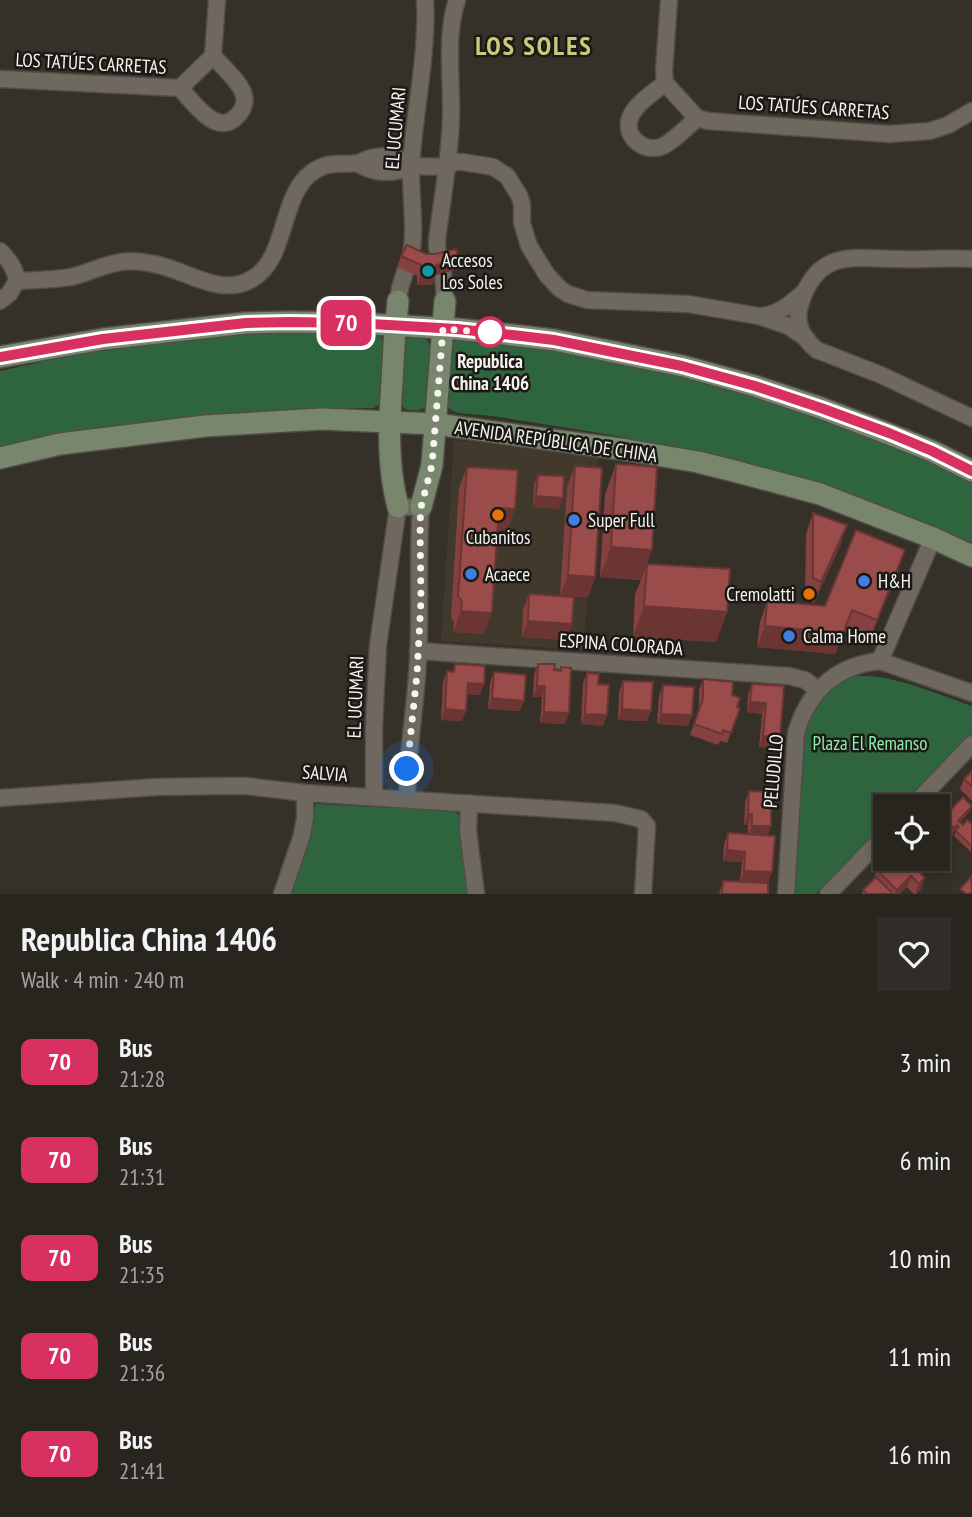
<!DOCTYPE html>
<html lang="en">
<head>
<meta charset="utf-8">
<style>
  body { margin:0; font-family:"PT Sans Narrow",sans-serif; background:#302c27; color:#f1f3f6; height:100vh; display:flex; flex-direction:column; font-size:26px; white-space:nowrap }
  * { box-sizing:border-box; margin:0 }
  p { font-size:23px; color:#a5a4a4 }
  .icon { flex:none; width:38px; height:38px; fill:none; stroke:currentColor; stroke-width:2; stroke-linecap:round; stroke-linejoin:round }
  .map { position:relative; height:894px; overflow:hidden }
  .side { display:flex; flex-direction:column; background:#28241e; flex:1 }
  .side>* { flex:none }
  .badge { padding:0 14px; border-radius:10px; font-size:24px; line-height:46px }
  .fabs { position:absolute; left:873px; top:794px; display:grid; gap:14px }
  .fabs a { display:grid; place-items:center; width:77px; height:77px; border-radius:0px; background:#28241e; box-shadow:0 4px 10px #0003,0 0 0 2px #44413c; font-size:35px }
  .you { position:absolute; width:35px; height:35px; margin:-18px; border:5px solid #fff; border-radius:50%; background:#1a73e8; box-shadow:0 0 0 10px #1a73e833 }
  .map>.badge { position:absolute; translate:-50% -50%; box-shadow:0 0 0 4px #fff }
  .round { display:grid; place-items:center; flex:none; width:74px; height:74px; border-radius:0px; background:#302c27 }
  .head { display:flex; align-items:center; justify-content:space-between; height:119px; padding:0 21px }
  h1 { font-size:33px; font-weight:800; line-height:52px }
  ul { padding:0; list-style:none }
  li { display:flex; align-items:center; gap:21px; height:98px; padding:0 21px }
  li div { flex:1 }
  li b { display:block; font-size:26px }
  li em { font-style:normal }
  li .badge { min-width:77px; font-weight:700; text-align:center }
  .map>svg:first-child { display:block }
</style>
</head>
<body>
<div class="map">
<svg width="972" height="894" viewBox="0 0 972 894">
  <rect width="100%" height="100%" fill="#353028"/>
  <polygon fill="#41392b" points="454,440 599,455 583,650 441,641"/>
  <g fill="#2e653f">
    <polygon points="281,329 349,334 377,334 382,338 386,346 381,403 374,408 318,408 141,423 85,431 0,448 0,371 78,354 194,339 237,330"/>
    <path d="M417 336 426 339 433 348 428 405C421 412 414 411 405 409L399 401 405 340 409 337Z"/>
    <polygon points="458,340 540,346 623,360 793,405 972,479 972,543 910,517 749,465 618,436 493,416 458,413 451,410 447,406 450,346 453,343"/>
    <path d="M854 676C894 674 935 694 972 706V736L902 807H886L885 823 816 894H791L799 766 807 715 826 693 840 683Z"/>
    <polygon points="316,804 453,811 459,815 461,821 470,894 290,894 312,811"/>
  </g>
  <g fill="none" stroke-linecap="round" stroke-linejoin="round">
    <defs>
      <g id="street">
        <polyline points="0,79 180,88"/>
        <polyline points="665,83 697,118 708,121 890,134 930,131 948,125 972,111"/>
        <path d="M665 83C653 93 635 104 630 118 623 138 646 154 663 146 675 140 687 127 697 118"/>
        <polyline points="665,83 664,71 669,0"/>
        <path d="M180 88C193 102 217 138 237 116 242 112 246 102 244 96 243 85 221 65 213 56"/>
        <polyline points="180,88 213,56 217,0"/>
        <polyline points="411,166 447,167 455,162 463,162 493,167 507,176 519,195 522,204 522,223 529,246 547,275 560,289 568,294 587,300 688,304 759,316 788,326 807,339"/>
        <path d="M0 251C9 260 15 268 17 281L9 294 0 301"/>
        <path d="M410 259C417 231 410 196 411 167 414 112 428 56 425 0"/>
        <path d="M972 259C949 257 925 260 902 259 856 259 819 247 801 302 794 321 802 338 817 350L881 375 972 418"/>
        <path d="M440 262 437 247V240C442 199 450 159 451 117 452 80 445 36 457 0"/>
        <polyline points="443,273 445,301"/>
        <path d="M17 281C35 280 54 280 71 277 85 274 98 267 112 264 125 260 141 261 154 264 185 269 220 298 252 279 292 256 277 182 324 166 335 162 345 165 356 163 361 163 366 159 371 158 385 154 400 157 411 166 393 175 374 174 357 163"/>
        <polyline points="398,301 400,288 405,272"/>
        <path d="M761 316C779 314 791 304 804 292"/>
        <polyline points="418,651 789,676 805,680 818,690"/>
        <polyline points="880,661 933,538"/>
        <path d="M374 797V727L378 645 398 507H421C417 557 421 608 418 659 416 706 407 752 407 799"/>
        <polyline points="0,798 156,787 220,786 246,786 305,793 615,813 641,819 647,826 643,894"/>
        <polyline points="469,803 468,831 476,894"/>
        <polyline points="912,807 972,744"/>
        <polyline points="282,894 302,835 305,818 305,793"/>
        <path d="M786 894 796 733C808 692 836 665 880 661L972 693"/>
        <polyline points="828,894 886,834"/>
      </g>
      <g id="secondary">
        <path d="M398 301C395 328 393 355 392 382 389 425 387 465 398 507"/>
        <polyline points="0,357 103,339 246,323 290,322 354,323 457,329 521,336 554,340 683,366 755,386 821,408 889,434 932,451 972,471"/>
        <polyline points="0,458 60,444 205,426 322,419 436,424 627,450 698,462 734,471 820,494 933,538 972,556"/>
        <polyline points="421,507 432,465 445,301"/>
      </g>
    </defs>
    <use href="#street" stroke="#514d46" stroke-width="19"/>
    <use href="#secondary" stroke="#514d46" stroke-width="24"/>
    <use href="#street" stroke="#6e685e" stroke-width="16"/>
    <use href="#secondary" stroke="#78866d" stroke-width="21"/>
  </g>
  <g fill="#844140">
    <polygon points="401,256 455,270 436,275 432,285 417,285 417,276 397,267"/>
    <polygon points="616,464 647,564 727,612 716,642 633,637 635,594 641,580 600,577 605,494"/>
    <polygon points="575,466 595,577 588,597 560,596 567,487"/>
    <polygon points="467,467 508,530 498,530 484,634 453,632 454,622 451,617 459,488"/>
    <polygon points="538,475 559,509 533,507 534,485"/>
    <polygon points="813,513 847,525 840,546 814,603 805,599 806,534"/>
    <polygon points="898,571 869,641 844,631 835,654 757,647 760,622 767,601 825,606"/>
    <polygon points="529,594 572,624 566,640 522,637 523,610"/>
    <polygon points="455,664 480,695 467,694 462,721 441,720 443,682 447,671 452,672"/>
    <polygon points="538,664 554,670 560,670 561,667 569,713 565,724 540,723 542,697 533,697 534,674"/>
    <polygon points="494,672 520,711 488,709 490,683"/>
    <polygon points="587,673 598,684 603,726 581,724 583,683"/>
    <polygon points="703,679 732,695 737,707 740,708 727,743 720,741 718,745 690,735 699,710 699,690"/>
    <polygon points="623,681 651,711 647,721 618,720 619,692"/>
    <polygon points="752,684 784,686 780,738 776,748 759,747 762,714 747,712 748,694"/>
    <polygon points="663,685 692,715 688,726 657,724 659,696"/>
    <polygon points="972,771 972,801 960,789 964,779"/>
    <polygon points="749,791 767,836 768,894 719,894 723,881 740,881 742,862 723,861 724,844 728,833 748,834 748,825 744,825 745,802"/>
    <polygon points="970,811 960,822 963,825 972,824 971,852 954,836 956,832 955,830 949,843 941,824 943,818"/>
    <polygon points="888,859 915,859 913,866 921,889 916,894 914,894 907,887 899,894 862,894 863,890 873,880 877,870 886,866"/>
    <polygon points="922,859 933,859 927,865"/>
  </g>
  <g fill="#6b3534">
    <polygon points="459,260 455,270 436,275 432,285 417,285 421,274 436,265"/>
    <polygon points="536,496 563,498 559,509 533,507"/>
    <polygon points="499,508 515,509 508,530 491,529"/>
    <polygon points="847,525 840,546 814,603 821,582"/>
    <polygon points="611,547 652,550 641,580 600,577"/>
    <polygon points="905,550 898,571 869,641 877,620"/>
    <polygon points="568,575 595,577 588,597 560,596"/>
    <polygon points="644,606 727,612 716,642 633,637"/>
    <polygon points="852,610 835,654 757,647 765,626"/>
    <polygon points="461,611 492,613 484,634 453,632"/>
    <polygon points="528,621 572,624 566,640 522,637"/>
    <polygon points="468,683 484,684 480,695 464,694"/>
    <polygon points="537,686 545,686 542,697 533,697"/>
    <polygon points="492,698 524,701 520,711 488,709"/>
    <polygon points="750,702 766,703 762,714 747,712"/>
    <polygon points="445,709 466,711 462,721 441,720"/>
    <polygon points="622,709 651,711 647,721 618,720"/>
    <polygon points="544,712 569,713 565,724 540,723"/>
    <polygon points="585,714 607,715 603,726 581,724"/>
    <polygon points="661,714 692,715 688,726 657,724"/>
    <polygon points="763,736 780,738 776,748 759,747"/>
    <polygon points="972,806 970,811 957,826 949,843 938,854 938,847 952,833 958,821"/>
    <polygon points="748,814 752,814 748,825 744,825"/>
    <polygon points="752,826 771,826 767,837 748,836"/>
    <polygon points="727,850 745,852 742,862 723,861"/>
    <polygon points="744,871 772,872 768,883 740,881"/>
    <polygon points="911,876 907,887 899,894 895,894 897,890"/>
    <polygon points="925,878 921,889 915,894 919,884"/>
  </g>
  <g fill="#994c4a" stroke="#6b3534" stroke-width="2">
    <polygon points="407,245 426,254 436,254 456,249 459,260 436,265 436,274 421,274 421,265 401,256"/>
    <polygon points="616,464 657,467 652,550 611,547"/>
    <polygon points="575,466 602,468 595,577 568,575"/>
    <polygon points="467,467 518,470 515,509 499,508 492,613 461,611 462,601 458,596"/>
    <polygon points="538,475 564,476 563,498 536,496"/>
    <polygon points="813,513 847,525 821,582 813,578"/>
    <polygon points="856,530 905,550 877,620 852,610 843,633 765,626 767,601 825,606"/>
    <polygon points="647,564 730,569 727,612 644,606"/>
    <polygon points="529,594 574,597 572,624 528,621"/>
    <polygon points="455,664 485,666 484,684 468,683 466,711 445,709 447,671 454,672"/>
    <polygon points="538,664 555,664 554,670 561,671 561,667 571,668 569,713 544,712 545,686 537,686"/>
    <polygon points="494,672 526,675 524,701 492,698"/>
    <polygon points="587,673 599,674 598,684 609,685 607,715 585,714"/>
    <polygon points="703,679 733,682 732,695 740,698 737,707 740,708 731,733 723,730 722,734 694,724 703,699"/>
    <polygon points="623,681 653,682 651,711 622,709"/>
    <polygon points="752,684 784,686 780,738 763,736 766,703 750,702"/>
    <polygon points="663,685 694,687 692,715 661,714"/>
    <polygon points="972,771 972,786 964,779"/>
    <polygon points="749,791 771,792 771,826 752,826 752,814 748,814"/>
    <polygon points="963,797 972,806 958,821 963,825 967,820 972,824 972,846 956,831 959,827 957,825 954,828 943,818"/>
    <polygon points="945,823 953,832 938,847 938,830"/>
    <polygon points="728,833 775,836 772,872 744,871 745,852 727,850"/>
    <polygon points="894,859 915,859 916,860 912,864 925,878 919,884 911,876 897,890 877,870 883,864 889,869 896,862"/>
    <polygon points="876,877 893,894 867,894 863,890"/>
    <polygon points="971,877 972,892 970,894 966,894 960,889"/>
    <polygon points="723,881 768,883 768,894 722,894"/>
  </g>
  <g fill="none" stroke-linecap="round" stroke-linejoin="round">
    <defs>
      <polyline id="line" points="0,357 103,339 246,323 290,322 354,323 457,329 521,336 554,340 682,366 755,386 821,408 889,433 932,451 972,471"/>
    </defs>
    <use href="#line" stroke="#fff" stroke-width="16"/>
    <use href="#line" stroke="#d93062" stroke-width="10"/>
    <polyline stroke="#f7f4ef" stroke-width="7" stroke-dasharray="0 12.6" points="407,769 417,674 421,600 420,524 421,507 432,465 443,329 500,333 490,332"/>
  </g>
  <circle fill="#0f9aa8" stroke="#1b1915" stroke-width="2.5" cx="428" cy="271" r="7"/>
  <circle fill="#fff" stroke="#d93062" stroke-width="3.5" cx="490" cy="332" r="14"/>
  <g fill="#e8710a" stroke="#1b1915" stroke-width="2.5">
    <circle cx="498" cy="515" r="7"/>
    <circle cx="809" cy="594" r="7"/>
  </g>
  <g fill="#3f7fe0" stroke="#1b1915" stroke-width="2.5">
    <circle cx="574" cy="520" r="7"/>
    <circle cx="471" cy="574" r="7"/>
    <circle cx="864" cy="581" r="7"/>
    <circle cx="789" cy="636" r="7"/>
  </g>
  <g text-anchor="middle" stroke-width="5" stroke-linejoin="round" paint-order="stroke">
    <g font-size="19" fill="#f7f4ef" stroke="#1b1915">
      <text transform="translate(91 63) rotate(3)" y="7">LOS TATÚES CARRETAS</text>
      <text transform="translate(814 107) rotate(4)" y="7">LOS TATÚES CARRETAS</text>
      <text transform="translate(395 128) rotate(-85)" y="7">EL UCUMARI</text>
      <text transform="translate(556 441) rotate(8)" y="7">AVENIDA REPÚBLICA DE CHINA</text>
      <text transform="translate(621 644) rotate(4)" y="7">ESPINA COLORADA</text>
      <text transform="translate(355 697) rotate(-88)" y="7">EL UCUMARI</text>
      <text transform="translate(773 771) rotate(-85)" y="7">PELUDILLO</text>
      <text transform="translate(325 773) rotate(4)" y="7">SALVIA</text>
    </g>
    <g font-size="19" fill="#f7f4ef" stroke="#1b1915" text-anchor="start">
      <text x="442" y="267">Accesos<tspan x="442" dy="22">Los Soles</tspan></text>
      <text x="588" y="527">Super Full</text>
      <text x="498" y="544" text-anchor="middle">Cubanitos</text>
      <text x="485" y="581">Acaece</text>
      <text x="878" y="588">H&amp;H</text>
      <text x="795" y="601" text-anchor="end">Cremolatti</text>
      <text x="803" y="643">Calma Home</text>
    </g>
    <g font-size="19" font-weight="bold" fill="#f7f4ef" stroke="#1b1915">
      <text x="490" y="368">Republica<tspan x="490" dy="22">China 1406</tspan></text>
    </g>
    <g font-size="19" fill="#8deea9" stroke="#1b1915">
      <text x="870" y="750">Plaza El Remanso</text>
    </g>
    <g font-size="26" font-weight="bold" letter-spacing="2" fill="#ccc879" stroke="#1b1915">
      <text x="534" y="55">LOS SOLES</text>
    </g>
  </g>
</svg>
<div class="fabs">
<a><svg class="icon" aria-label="locate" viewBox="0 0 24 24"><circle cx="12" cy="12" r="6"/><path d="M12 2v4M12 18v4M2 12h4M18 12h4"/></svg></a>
</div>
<div class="you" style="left:407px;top:769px"></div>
<b class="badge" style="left:346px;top:323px;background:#d93062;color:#fff">70</b>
</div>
<section class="side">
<div class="head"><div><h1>Republica China 1406</h1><p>Walk · 4 min · 240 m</p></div><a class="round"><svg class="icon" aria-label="heart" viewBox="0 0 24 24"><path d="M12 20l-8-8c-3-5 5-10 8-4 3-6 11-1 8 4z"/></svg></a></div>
<ul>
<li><span class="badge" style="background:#d93062;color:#fff">70</span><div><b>Bus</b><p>21:28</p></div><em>3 min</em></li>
<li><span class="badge" style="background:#d93062;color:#fff">70</span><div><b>Bus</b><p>21:31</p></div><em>6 min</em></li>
<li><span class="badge" style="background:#d93062;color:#fff">70</span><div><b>Bus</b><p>21:35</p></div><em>10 min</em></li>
<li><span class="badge" style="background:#d93062;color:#fff">70</span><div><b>Bus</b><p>21:36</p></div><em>11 min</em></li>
<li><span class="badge" style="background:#d93062;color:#fff">70</span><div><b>Bus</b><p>21:41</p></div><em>16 min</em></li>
</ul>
</section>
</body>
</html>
